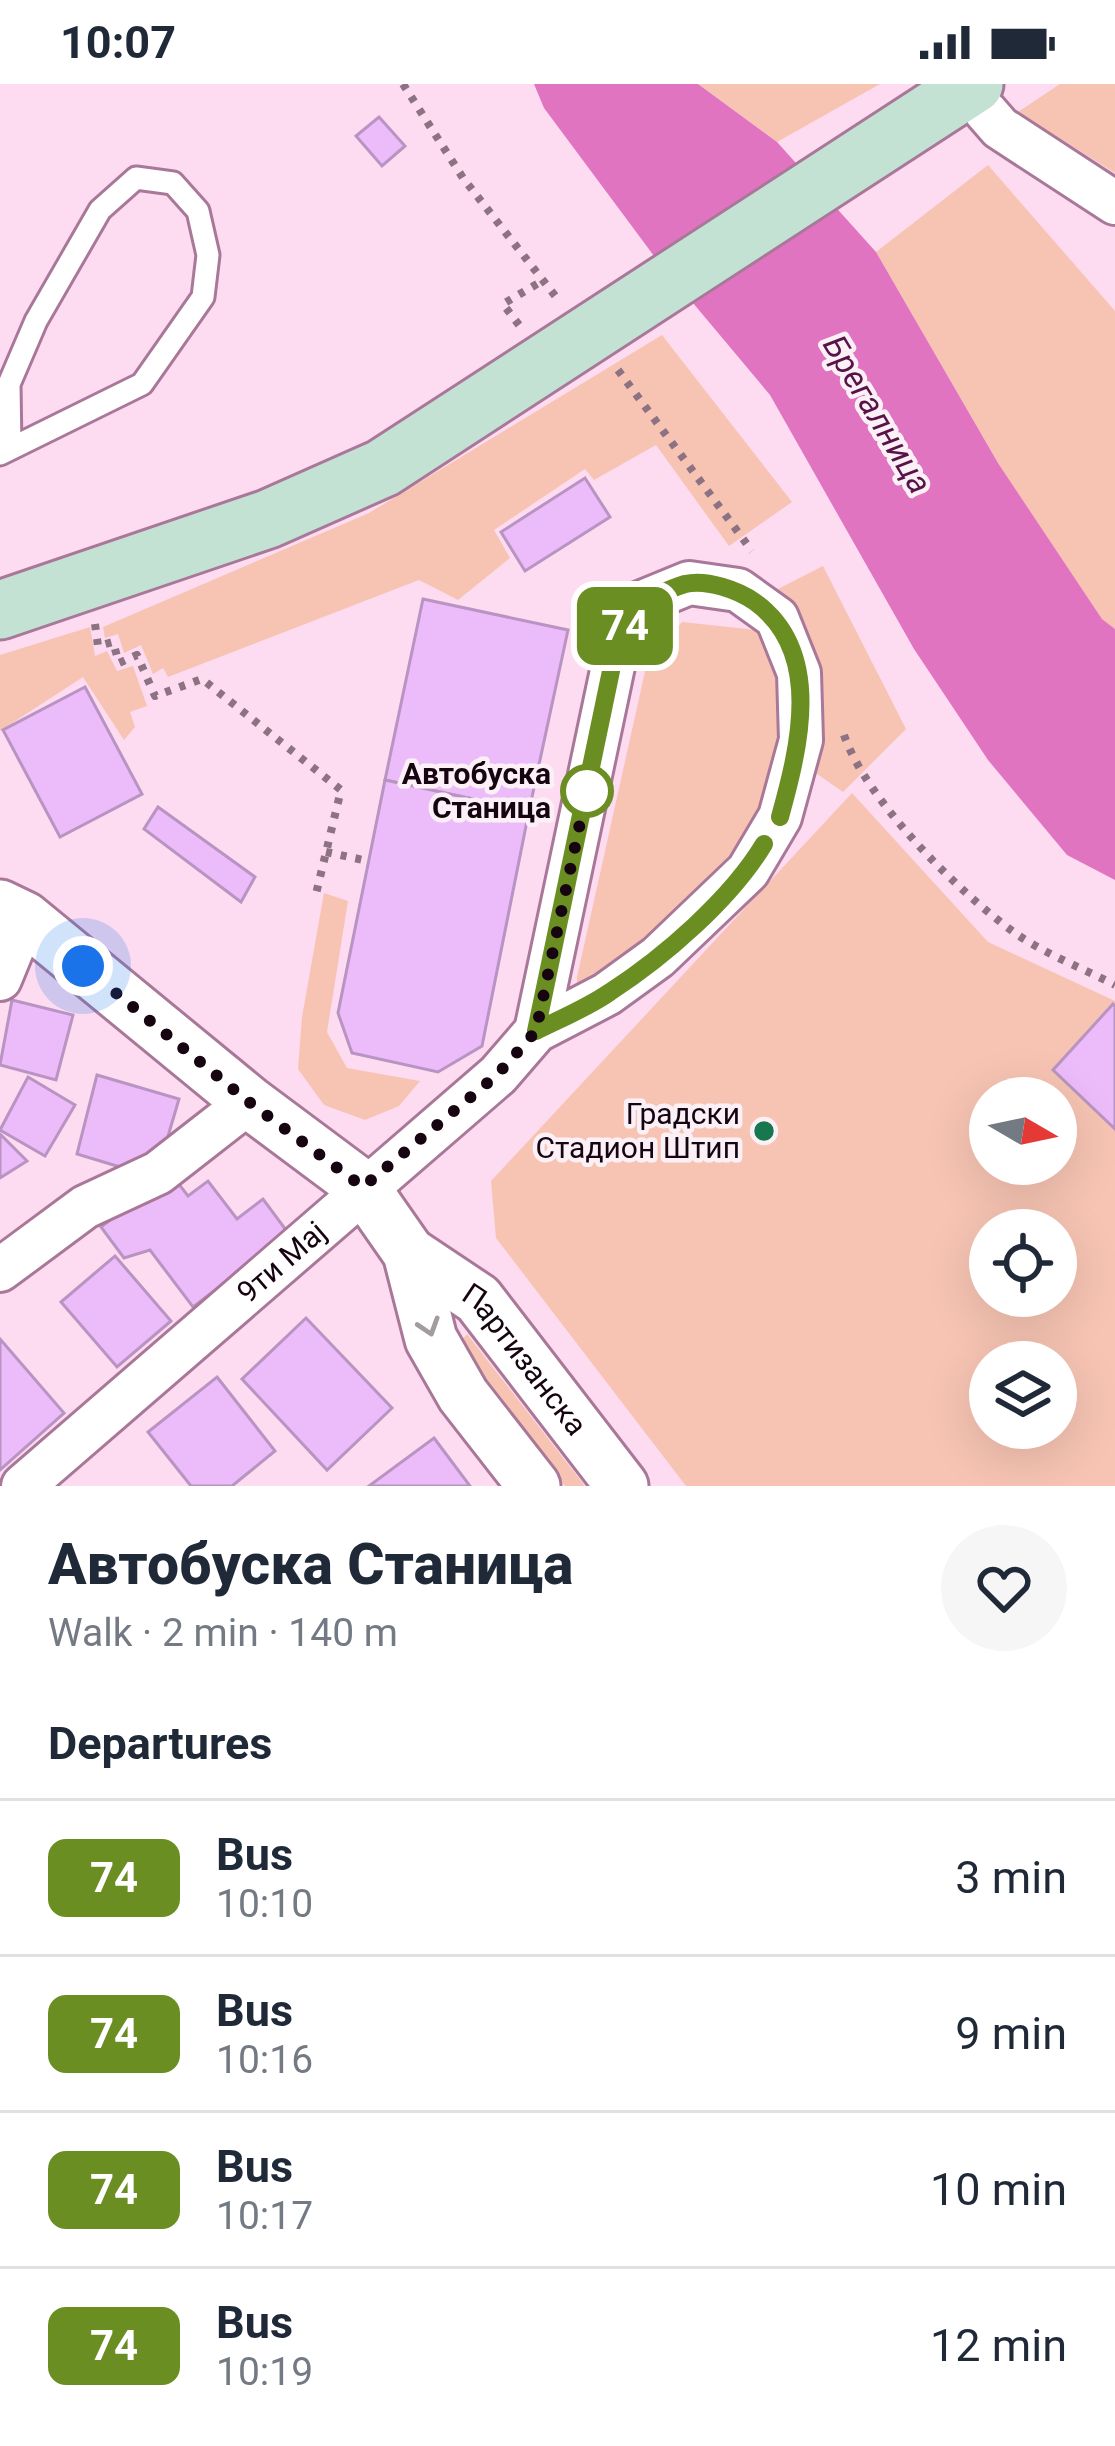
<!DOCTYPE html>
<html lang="en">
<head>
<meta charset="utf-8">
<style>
  body { margin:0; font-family:Roboto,sans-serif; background:#f6f6f7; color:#1f2937; height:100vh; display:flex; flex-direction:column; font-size:45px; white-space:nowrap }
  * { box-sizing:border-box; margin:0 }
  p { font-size:39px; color:#747a83 }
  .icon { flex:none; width:66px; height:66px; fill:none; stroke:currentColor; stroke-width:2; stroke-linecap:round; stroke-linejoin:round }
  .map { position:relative; height:1402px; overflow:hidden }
  .details { display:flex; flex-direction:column; background:#fff; flex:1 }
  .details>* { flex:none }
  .badge { padding:0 24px; border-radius:18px; font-size:42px; line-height:78px }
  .needle { width:78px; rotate:99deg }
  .controls { position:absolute; left:969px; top:993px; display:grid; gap:24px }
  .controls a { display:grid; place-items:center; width:108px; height:108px; border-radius:50%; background:#fff; box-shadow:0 12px 48px #0002; font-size:60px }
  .you { position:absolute; width:60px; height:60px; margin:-30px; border:9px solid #fff; border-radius:50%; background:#1a73e8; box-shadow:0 0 0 18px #1a73e833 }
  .map>.badge { position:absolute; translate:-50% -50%; box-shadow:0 0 0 6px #fff }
  h2 { padding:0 48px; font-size:45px; line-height:108px }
  .round { display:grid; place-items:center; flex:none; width:126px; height:126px; border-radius:63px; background:#f6f6f7 }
  .headline { display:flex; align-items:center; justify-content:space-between; height:204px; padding:0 48px }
  h1 { font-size:57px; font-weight:800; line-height:90px }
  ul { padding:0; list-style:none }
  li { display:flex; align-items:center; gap:36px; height:156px; padding:0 48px; border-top:3px solid #e0e1e3 }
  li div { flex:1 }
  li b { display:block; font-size:45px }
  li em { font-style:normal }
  li .badge { min-width:132px; font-weight:700; text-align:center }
  .status { display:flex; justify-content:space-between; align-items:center; height:84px; padding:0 60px; background:#fff; direction:ltr }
  .status svg { height:33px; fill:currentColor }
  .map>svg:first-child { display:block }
</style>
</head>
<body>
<div class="status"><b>10:07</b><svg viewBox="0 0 49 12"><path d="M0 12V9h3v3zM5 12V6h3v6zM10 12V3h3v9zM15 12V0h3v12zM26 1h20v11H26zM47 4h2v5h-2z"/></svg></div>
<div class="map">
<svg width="1115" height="1402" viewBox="0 0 1115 1402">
  <rect width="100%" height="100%" fill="#fddbf1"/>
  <g fill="#f7c4b3" fill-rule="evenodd">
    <polygon points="698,0 880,0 777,58"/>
    <polygon points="1060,0 1115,0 1115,89 1018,28"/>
    <polygon points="988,81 1115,227 1115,545 1102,535 998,379 876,168"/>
    <polygon points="662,251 792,418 729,462 656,361 594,396 585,385 494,446 510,474 458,516 419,496 168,593 163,584 153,590 141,561 124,569 118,550 105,554 103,543 369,429"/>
    <polygon points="823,482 906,645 843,708 810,685 816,591 778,505"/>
    <polygon points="682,538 756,546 779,594 782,653 769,727 738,781 577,913 577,893 646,583"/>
    <polygon points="90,543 95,572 107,567 117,587 133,582 147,622 130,628 135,643 124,656 83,593 0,647 0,571"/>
    <path d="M852 709 988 858 1115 917V1402H686L496 1154 491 1097ZM990 1014H1056V1080H990ZM990 1146H1056V1212H990ZM990 1278H1056V1344H990Z"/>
    <polygon points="324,809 348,817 327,948 347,984 420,997 399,1022 365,1036 324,1021 298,985 302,933"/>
    <polygon points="467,1250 585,1402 565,1402 457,1262"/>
  </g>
  <polygon fill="#e174c1" points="534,0 698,0 777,58 876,168 998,379 1102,535 1115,545 1115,796 1067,771 988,676 914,565 770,311 657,176 544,24"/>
  <g fill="#ecbbf9" stroke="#b994c2" stroke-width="3">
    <polygon points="379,33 405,62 382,82 356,52"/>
    <polygon points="585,394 610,433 525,487 501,448"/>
    <polygon points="423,515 568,546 529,727 385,696"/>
    <polygon points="85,603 142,710 60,753 3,646"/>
    <polygon points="385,696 529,727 482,962 438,988 352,969 338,929"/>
    <polygon points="158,723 255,793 241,818 144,745"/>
    <polygon points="12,916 73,931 56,996 0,981"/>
    <polygon points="1113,920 1115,922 1115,1045 1053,986"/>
    <polygon points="97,991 179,1015 161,1076 140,1089 77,1070"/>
    <polygon points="28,993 75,1021 45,1072 0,1046"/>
    <polygon points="0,1050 27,1077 0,1094"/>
    <polygon points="171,1090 188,1112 208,1097 237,1135 263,1115 289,1150 193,1223 150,1166 124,1174 101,1143"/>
    <polygon points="115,1172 171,1237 117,1283 61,1218"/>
    <polygon points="306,1234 392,1324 327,1386 242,1295"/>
    <polygon points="0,1255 64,1329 0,1386"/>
    <polygon points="217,1293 275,1367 232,1402 191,1402 148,1348"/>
    <polygon points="434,1354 470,1402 369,1402"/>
  </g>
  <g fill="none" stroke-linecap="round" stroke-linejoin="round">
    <defs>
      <polyline id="service" points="0,370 142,300 203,213 208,171 198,127 173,99 136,94 100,126 36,237 9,300 10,364"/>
      <g id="minor">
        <polyline points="986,28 1000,44 1115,119"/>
        <polyline points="0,895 25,834"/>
        <polyline points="0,1186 85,1123 158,1089 249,1018"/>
        <path id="s1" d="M23 1402 498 991 536 947 607 910 658 873 748 787 780 733 801 656 799 589 777 534 738 506 689 499 633 522 617 563 536 947"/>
      </g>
      <g id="tertiary">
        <polyline points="0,822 25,834 249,1018 363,1103 409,1169 431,1255 463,1311 534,1402"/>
        <path id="s2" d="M409 1169 478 1215 622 1402"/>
      </g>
      <polyline id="secondary" points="0,526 268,435 383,384 974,0"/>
    </defs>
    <use href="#service" stroke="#a97899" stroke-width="27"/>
    <use href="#minor" stroke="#a97899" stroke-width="48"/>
    <use href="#tertiary" stroke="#a97899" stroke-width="57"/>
    <use href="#secondary" stroke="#a97899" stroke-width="63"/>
    <g stroke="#8c7283" stroke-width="8" stroke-dasharray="6 9" stroke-linecap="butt">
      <polyline points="403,0 463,94 556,213"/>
      <polyline points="519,241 503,220 542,197"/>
      <polyline points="618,286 752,467"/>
      <polyline points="95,540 98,562 113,558 119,579 137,571 155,612 202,595 341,706 315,814"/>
      <path d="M844 651C867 717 957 807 1015 849 1045 870 1082 884 1115 901"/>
      <polyline points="326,768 368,777"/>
    </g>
    <use href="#service" stroke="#fff" stroke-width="21"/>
    <use href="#minor" stroke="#fff" stroke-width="42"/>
    <use href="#tertiary" stroke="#fff" stroke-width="51"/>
    <use href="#secondary" stroke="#c3e2d4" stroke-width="57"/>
  </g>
  <defs><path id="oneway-chevron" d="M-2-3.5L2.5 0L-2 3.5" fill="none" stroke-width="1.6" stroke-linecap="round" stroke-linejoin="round" transform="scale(3)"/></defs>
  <use stroke="#a29ba0" href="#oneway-chevron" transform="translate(429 1243) rotate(72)"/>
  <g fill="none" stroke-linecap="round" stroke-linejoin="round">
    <defs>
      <path id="line" d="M764 760C731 815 664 873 610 908 587 924 560 935 536 947L616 563 634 521C650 515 668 505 685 500 707 495 738 506 755 518 824 568 799 664 780 733"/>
    </defs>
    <use href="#line" stroke="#fff" stroke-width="27"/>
    <use href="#line" stroke="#6b8e23" stroke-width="18"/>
    <polyline stroke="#160511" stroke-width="12" stroke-dasharray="0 21.6" points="83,882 249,1018 363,1103 497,991 536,947 590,692 587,707"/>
  </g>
  <circle fill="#fff" stroke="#6b8e23" stroke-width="6" cx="587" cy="707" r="24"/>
  <circle fill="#17774e" stroke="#fcf0f7" stroke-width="4.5" cx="764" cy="1047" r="12"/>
  <g text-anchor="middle" stroke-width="9" stroke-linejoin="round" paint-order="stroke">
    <g font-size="30" font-weight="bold" fill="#160511" stroke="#fcf0f7" text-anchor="end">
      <text x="551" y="700">Автобуска<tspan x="551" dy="34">Станица</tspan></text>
    </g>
    <g font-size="30" fill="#160511" stroke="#fcf0f7" text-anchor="end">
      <text x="740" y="1040">Градски<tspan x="740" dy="34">Стадион Штип</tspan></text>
    </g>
    <g font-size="30" fill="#160511" stroke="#fcf0f7">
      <text dy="10" stroke="none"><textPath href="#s1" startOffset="342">9ти Мај</textPath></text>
      <text dy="10" stroke="none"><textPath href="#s2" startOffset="159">Партизанска</textPath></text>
    </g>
    <g font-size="33" font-style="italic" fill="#571347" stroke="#fcf0f7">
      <text transform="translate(878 330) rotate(59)" y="12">Брегалница</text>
    </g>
  </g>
</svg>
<div class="controls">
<a><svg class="needle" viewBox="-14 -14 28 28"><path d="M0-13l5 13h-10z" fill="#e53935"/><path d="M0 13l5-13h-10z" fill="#747a83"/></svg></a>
<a><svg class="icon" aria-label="locate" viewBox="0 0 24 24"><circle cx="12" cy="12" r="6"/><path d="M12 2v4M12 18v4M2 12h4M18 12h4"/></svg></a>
<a><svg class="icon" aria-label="layers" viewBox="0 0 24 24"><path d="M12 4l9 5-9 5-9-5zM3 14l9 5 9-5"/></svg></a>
</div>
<div class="you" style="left:83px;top:882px"></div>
<b class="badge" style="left:625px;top:542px;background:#6b8e23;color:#fff">74</b>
</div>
<section class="details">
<div class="headline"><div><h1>Автобуска Станица</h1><p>Walk · 2 min · 140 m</p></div><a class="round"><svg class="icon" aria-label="heart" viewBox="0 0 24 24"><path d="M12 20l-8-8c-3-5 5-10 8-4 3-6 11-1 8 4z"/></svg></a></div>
<h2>Departures</h2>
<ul>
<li><span class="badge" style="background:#6b8e23;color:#fff">74</span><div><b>Bus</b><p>10:10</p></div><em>3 min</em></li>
<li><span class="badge" style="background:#6b8e23;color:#fff">74</span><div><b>Bus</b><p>10:16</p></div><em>9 min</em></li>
<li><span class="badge" style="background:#6b8e23;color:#fff">74</span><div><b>Bus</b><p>10:17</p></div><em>10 min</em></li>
<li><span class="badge" style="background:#6b8e23;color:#fff">74</span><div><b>Bus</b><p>10:19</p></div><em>12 min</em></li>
</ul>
</section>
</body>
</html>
